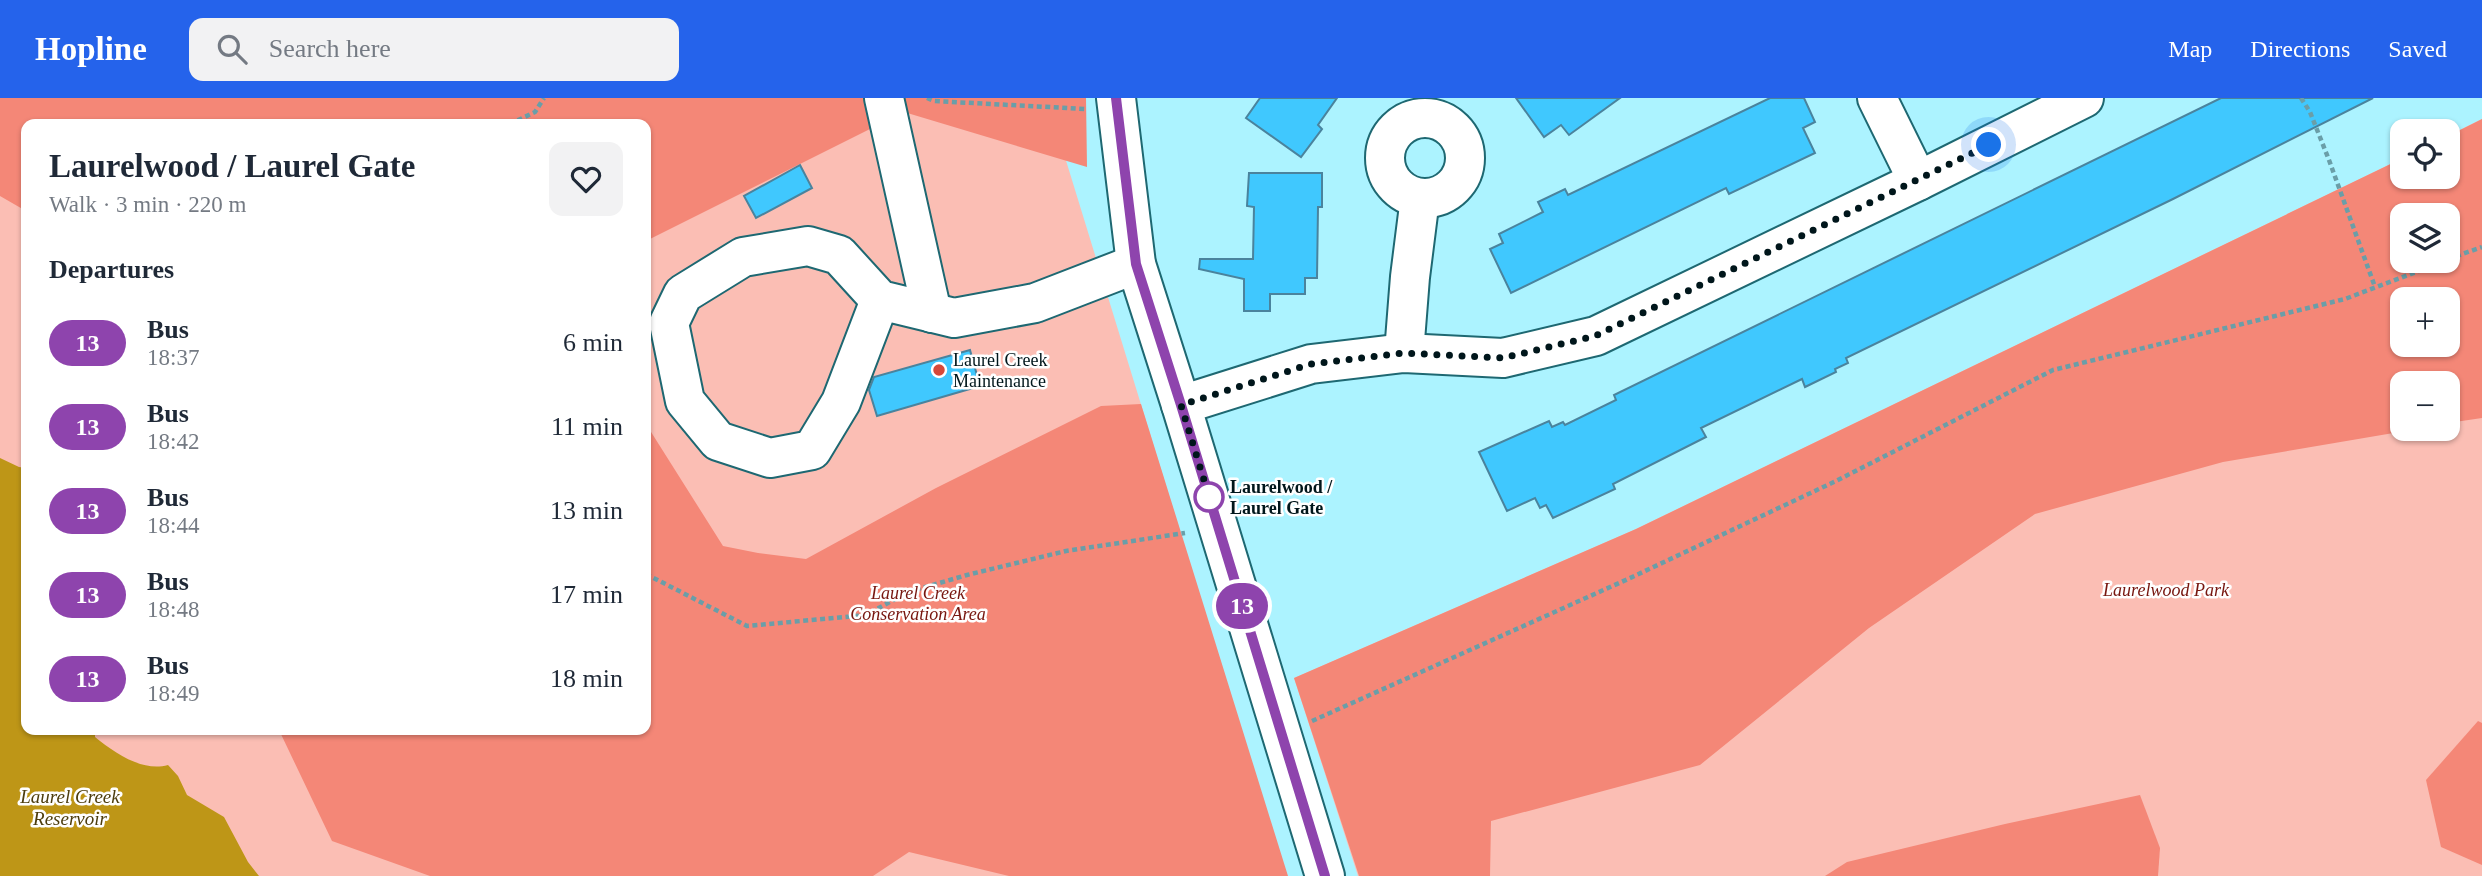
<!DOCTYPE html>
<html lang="en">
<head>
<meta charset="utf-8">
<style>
  body { margin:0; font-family:Georgia,serif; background:#f2f2f3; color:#1f2937; height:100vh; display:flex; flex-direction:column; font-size:26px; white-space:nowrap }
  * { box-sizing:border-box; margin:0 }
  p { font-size:23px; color:#747a83 }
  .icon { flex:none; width:38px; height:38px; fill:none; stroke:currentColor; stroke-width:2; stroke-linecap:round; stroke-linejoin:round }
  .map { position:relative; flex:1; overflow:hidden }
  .details { position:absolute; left:21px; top:21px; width:630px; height:616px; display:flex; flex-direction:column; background:#fff; border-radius:14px; box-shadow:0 2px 5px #0004 }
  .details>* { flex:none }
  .badge { padding:0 14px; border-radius:23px; font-size:24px; line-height:46px }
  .controls { position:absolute; left:2390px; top:21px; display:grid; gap:14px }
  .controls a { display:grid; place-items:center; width:70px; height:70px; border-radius:14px; background:#fff; box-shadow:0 2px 5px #0004; font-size:35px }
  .you { position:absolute; width:35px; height:35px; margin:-18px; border:5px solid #fff; border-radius:50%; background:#1a73e8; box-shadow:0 0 0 10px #1a73e833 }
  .map>.badge { position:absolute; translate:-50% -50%; box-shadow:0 0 0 4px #fff }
  h2 { padding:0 28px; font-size:26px; line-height:63px }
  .round { display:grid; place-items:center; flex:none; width:74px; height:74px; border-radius:14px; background:#f2f2f3 }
  .summary { display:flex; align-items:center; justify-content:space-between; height:119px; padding:0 28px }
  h1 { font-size:33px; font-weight:700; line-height:52px }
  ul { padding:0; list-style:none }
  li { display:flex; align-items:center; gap:21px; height:84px; padding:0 28px }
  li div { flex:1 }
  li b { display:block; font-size:26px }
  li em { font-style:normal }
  li .badge { min-width:77px; font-weight:700; text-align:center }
  header { display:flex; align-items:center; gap:42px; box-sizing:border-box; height:98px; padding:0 35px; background:#2563eb; color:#fff }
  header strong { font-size:33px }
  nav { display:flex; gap:38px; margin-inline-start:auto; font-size:24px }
  .search { width:490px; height:63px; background:#f2f2f3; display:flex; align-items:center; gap:18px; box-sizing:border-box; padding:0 24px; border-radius:14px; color:#747a83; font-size:26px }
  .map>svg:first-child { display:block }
</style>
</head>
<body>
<header>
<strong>Hopline</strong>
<div class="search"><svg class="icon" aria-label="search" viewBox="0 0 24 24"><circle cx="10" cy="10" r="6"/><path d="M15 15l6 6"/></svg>Search here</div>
<nav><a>Map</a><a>Directions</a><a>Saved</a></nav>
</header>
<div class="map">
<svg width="2482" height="778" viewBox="0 0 2482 778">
  <rect width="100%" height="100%" fill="#acf3ff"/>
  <g fill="#fbbeb4" fill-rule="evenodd">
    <path d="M0 0 1052 17 1286 778H0ZM26 26H646V632H26Z"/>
    <path d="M2482 21V778H1358L1294 580 1636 431 2403 60V79H2448V38ZM2403 117H2448V163H2403ZM2403 201H2448V247H2403ZM2403 285H2448V331H2403Z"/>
  </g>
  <g fill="#f48777" fill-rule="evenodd">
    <polygon points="0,0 1086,0 1087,69 904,14 646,143 646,26 26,26 26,113 0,98"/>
    <path d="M2482 21V320L2448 325V285H2403V331H2417L2223 364 2035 416 1869 530 1700 667 1491 723 1490 778H1359L1294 580 1636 431 2403 60V79H2448V38ZM2403 117H2448V163H2403ZM2448 201V247H2403V201Z"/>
    <polygon points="1141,306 1288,778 1009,778 909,754 873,778 430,778 332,743 279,632 646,632 646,326 723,448 758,455 806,461 936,390 1101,308"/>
    <polygon points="2478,623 2482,625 2482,767 2441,749 2426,682"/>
    <polygon points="2140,697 2160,750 2158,778 1825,778 1847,764 2005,726"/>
  </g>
  <path fill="#be9617" d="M0 360 19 369 26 370V632H95V639C115 655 142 674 168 667L178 678 187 697 224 719 248 764 259 778H0Z"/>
  <g fill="#40c8fe" stroke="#4a839d" stroke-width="2">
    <polygon points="1260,0 1337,0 1318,27 1322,31 1301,59 1246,20"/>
    <polygon points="1516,0 1620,0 1569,37 1561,27 1544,39"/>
    <polygon points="1770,0 1804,0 1815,24 1803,30 1815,55 1729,96 1726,90 1511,195 1490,151 1503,145 1499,136 1543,114 1538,104 1565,91 1568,97"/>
    <polygon points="2221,0 2373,0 2173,101 1846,260 1848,265 1835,271 1836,274 1805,289 1802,281 1701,330 1706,339 1613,386 1615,391 1553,420 1546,407 1540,410 1535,400 1507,413 1479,354 1549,323 1552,329 1563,324 1565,327 1616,302 1614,297"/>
    <polygon points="800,67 812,90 756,120 744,98"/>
    <polygon points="1249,75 1322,75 1322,109 1318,109 1317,180 1305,180 1305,196 1270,196 1270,213 1244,213 1244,181 1199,171 1200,161 1253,161 1254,109 1247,108"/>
    <polygon points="970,252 980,288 877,318 869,292 874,279"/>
  </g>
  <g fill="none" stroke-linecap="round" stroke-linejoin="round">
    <defs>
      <g id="minor">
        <polyline points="884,0 932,215"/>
        <polyline points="1116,0 1136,166 1181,307 1325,778"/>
        <polyline points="1877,0 1918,83"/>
        <circle cx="1425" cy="60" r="40"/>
        <polyline points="880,202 841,304 812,352 770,360 718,343 685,303 669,225 683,196 743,159 808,148 839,157 880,202 954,220 1035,205 1136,166"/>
        <polyline points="1404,255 1410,179 1420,100"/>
        <polyline points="1181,307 1311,266 1404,255 1503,260 1596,238 1918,83 2084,0"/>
      </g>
    </defs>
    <use href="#minor" stroke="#1e6872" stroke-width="42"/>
    <g stroke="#6a9ea8" stroke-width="4.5" stroke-dasharray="5 3.5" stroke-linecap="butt">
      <polyline points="927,0 934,3 1086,11"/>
      <polyline points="2301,0 2310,14 2329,62 2375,189"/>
      <polyline points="510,26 535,14 544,0"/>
      <polyline points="2448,161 2482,149"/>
      <polyline points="646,476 747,528 866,517 908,494 967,477 1066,453 1185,435"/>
      <polyline points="1312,623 1628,481 1836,383 2053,272 2345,201 2445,163"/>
    </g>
    <use href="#minor" stroke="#fff" stroke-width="38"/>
  </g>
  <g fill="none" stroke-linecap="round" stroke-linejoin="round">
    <defs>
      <polyline id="line" points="1116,0 1136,166 1181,307 1325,778"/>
    </defs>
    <use href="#line" stroke="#fff" stroke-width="16"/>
    <use href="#line" stroke="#8e44ad" stroke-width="10"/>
    <polyline stroke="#00161b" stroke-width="7" stroke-dasharray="0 12.6" points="1209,399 1212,408 1181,307 1311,266 1404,255 1503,260 1595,238 1989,47"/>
  </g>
  <circle fill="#d5483a" stroke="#fff" stroke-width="2.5" cx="939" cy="272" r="7"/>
  <circle fill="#fff" stroke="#8e44ad" stroke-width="3.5" cx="1209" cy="399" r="14"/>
  <g text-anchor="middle" stroke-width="5" stroke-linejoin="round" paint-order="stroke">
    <g font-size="18" fill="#00161b" stroke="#fff" text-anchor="start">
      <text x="953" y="268">Laurel Creek<tspan x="953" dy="21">Maintenance</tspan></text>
    </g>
    <g font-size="18" font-weight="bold" fill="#00161b" stroke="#fff" text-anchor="start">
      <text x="1230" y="395">Laurelwood /<tspan x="1230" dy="21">Laurel Gate</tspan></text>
    </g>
    <g font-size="18" font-style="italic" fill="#77160f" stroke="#fff">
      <text x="2166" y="498">Laurelwood Park</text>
      <text x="918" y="501">Laurel Creek<tspan x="918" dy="21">Conservation Area</tspan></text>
    </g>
    <g font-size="19" font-style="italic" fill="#4d3d0d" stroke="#fff">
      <text x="70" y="705">Laurel Creek<tspan x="70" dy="22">Reservoir</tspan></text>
    </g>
  </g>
</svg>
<div class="controls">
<a><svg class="icon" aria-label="locate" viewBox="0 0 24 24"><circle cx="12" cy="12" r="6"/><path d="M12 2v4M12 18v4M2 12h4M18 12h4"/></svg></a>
<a><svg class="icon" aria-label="layers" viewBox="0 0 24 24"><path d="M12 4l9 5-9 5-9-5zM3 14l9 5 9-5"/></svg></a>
<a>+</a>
<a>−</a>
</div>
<div class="you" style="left:1989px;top:47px"></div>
<b class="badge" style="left:1242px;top:508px;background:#8e44ad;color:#fff">13</b>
<section class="details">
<div class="summary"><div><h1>Laurelwood / Laurel Gate</h1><p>Walk · 3 min · 220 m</p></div><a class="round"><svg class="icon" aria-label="heart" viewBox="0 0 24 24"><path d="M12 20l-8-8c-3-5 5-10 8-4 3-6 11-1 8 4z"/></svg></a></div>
<h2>Departures</h2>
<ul>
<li><span class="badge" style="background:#8e44ad;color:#fff">13</span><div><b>Bus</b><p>18:37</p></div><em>6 min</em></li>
<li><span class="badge" style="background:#8e44ad;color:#fff">13</span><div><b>Bus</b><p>18:42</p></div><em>11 min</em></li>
<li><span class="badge" style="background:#8e44ad;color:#fff">13</span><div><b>Bus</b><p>18:44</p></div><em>13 min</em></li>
<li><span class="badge" style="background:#8e44ad;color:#fff">13</span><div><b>Bus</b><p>18:48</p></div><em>17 min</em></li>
<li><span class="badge" style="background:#8e44ad;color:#fff">13</span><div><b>Bus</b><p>18:49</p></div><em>18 min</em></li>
</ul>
</section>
</div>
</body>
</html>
